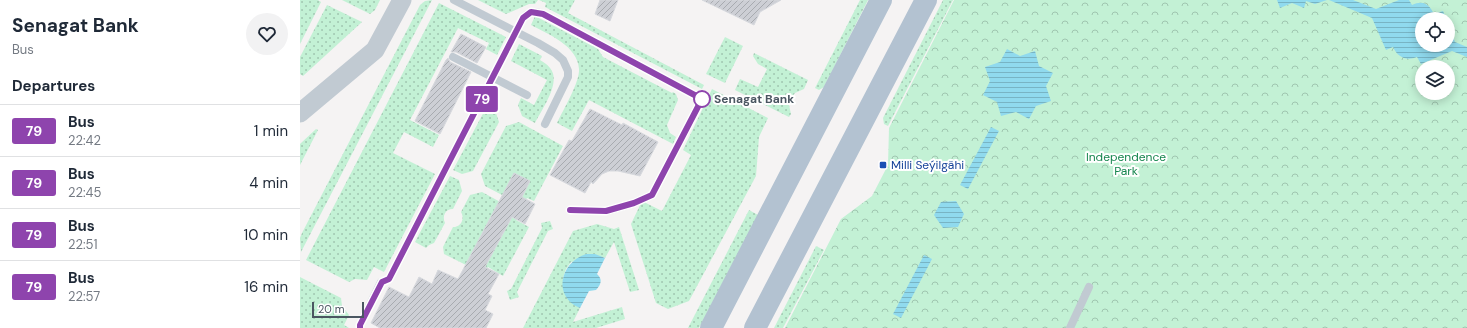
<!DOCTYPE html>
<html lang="en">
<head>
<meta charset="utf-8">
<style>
  body { margin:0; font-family:"DM Sans",sans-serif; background:#f2f2f3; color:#1f2937; height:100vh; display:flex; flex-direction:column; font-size:15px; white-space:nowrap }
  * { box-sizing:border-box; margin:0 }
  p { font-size:13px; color:#747a83 }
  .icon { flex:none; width:22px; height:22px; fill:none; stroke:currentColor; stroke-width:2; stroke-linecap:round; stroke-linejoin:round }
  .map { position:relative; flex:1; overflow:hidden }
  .drawer { display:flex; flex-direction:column; background:#fff; width:300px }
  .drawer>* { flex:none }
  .badge { padding:0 8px; border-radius:3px; font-size:14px; line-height:26px }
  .buttons { position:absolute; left:1115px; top:12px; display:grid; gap:8px }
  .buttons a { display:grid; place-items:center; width:40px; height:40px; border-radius:50%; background:#fff; box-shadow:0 2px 10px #0003; font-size:20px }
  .scale { position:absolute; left:12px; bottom:10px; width:52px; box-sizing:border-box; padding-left:4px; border:2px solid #4a5661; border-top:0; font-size:11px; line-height:14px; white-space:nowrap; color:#4a5661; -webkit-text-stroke:3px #fff; paint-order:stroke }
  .map>.badge { position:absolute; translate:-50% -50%; box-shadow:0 0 0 2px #fff }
  h2 { padding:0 12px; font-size:15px; line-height:36px }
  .round { display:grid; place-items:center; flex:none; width:42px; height:42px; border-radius:21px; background:#f2f2f3 }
  .head { display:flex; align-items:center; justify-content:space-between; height:68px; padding:0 12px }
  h1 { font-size:19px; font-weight:700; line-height:30px }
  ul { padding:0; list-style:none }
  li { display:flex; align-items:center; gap:12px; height:52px; padding:0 12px; border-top:1px solid #e0e1e3 }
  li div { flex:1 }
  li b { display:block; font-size:15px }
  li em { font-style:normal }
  li .badge { min-width:44px; font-weight:700; text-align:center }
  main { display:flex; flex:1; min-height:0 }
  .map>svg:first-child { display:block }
</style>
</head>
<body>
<main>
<section class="drawer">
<div class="head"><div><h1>Senagat Bank</h1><p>Bus</p></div><a class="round"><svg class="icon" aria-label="heart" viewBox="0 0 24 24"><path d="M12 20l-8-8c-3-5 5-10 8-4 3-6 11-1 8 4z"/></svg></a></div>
<h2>Departures</h2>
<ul>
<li><span class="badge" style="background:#8e44ad;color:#fff">79</span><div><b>Bus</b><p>22:42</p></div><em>1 min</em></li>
<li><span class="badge" style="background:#8e44ad;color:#fff">79</span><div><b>Bus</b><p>22:45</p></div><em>4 min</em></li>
<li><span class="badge" style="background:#8e44ad;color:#fff">79</span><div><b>Bus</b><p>22:51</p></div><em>10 min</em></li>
<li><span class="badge" style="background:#8e44ad;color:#fff">79</span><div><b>Bus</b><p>22:57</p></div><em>16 min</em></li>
</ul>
</section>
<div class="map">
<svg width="1167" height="328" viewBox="0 0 1167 328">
  <defs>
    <pattern id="grass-dots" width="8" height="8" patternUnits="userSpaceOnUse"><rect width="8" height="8" fill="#c3f1d5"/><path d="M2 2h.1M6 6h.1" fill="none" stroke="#a0c6b0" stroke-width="1.8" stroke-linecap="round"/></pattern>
    <pattern id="park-crowns" width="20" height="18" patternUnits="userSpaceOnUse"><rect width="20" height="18" fill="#c3f1d5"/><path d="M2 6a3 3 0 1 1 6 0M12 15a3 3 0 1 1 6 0" fill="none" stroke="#a0c6b0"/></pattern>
    <pattern id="water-rules" width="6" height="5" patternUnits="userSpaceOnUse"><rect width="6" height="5" fill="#90daee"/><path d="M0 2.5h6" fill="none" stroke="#78b4c4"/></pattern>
    <pattern id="building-hatch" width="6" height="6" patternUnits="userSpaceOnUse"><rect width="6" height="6" fill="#cdcfd5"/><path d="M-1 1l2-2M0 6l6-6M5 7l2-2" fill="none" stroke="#a8abb0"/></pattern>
  </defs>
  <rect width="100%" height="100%" fill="#f5f3f3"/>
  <g fill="url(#grass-dots)">
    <polygon points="0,0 18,0 21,2 0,44"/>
    <polygon points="42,0 80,0 75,10 70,14"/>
    <polygon points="132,0 1,252 0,238 2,233 120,5 125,1"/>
    <polygon points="178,0 238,0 235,4 229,4 206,14"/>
    <polygon points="239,0 275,0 268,13 404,85 402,89 245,7 246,3"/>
    <polygon points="560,0 568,0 524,87 519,90 515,88"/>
    <polygon points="643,0 653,0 588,126 584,124 583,118"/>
    <polygon points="139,3 206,37 197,55 186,49 189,43 158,28 110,120 139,135 133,147 104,132 93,153 135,174 84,272 74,267 67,280 55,279 49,282 6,260"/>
    <polygon points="27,5 62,22 3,76 0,74 0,57"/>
    <path d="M235 16 298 49 303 57 372 93 373 92 376 94 378 100 367 125 370 133 376 137 373 144 289 100 272 131 257 123C263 110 280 82 279 69 278 46 248 34 231 25Z"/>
    <polygon points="425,37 443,46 425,83 406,74"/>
    <path d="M219 44 242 56 240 60C243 62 247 64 250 68 262 82 242 109 235 123L222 116 218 105 221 98 234 105 247 80 211 61Z"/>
    <polygon points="454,53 508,80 504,89 495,93 491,98 489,105 491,114 489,117 435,90 440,79 458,87 467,69 458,64 453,56"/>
    <polygon points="412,89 468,118 459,137 456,176 389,301 368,309 356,303 331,224 342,201 362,211 391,155 383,150"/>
    <polygon points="187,106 195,110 199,122 173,171 162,174 153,170"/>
    <polygon points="219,122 263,146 234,201 227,198 223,206 185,186 181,174 206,126"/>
    <polygon points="16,129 18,130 0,165 0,144"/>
    <path d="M150 176 159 180 162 191 153 209C145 209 142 216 145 223L134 243 129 245 126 248 115 242Z"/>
    <path d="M182 192 219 212 216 220 229 227 203 276 188 267 184 274 144 254 143 247 153 227C161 227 165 219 161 212L170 195Z"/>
    <polygon points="449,210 458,215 399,328 388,328"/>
    <polygon points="250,221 253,229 248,231 217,292 219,297 210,300 207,291 211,289 242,228 241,223"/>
    <polygon points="297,224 314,229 319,227 339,290 330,292 314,242 305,258 304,257 271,262 266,269 263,278 278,307 280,308 273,322 322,307 325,319 296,328 223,328 273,231"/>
    <polygon points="516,246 524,250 483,328 474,328"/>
    <polygon points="0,277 41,298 42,306 49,315 44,325 49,328 0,328"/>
  </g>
  <path fill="url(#park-crowns)" fill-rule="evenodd" d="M654 0H1167V328H485L541 219 572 196 588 165 589 128ZM1122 19H1148V45H1122ZM1122 67H1148V93H1122Z"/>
  <g fill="url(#water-rules)">
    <polygon points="977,0 1027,0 1015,4 1006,1 1004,8 992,3 980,8"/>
    <path d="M1029 0H1053L1076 9 1099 0H1109L1112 5C1123 0 1129 4 1134 14L1143 11 1146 19H1122V45H1148V24L1155 42 1167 47V57L1152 51 1121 64 1117 57C1107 61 1098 58 1093 47L1086 50 1072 18Z"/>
    <polygon points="707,49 720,56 735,51 739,66 753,73 746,86 751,101 736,106 729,119 716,112 701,116 697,102 683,95 690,81 685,67 700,62"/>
    <polygon points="691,127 699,131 668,189 660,185"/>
    <polygon points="656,201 664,214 658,227 643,228 634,215 641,202"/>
    <path d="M286 254H295L305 258 297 274C303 279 301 285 296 290L289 291 280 308C253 297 259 263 286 254Z"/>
    <polygon points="624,255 632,259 601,318 593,314"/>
  </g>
  <g fill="url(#building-hatch)" stroke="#d7d9de">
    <polygon points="300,0 318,0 310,21 295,14"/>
    <polygon points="402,0 481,0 460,12 454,25"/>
    <polygon points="161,34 186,47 177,63 156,52 151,52"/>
    <polygon points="148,58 150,62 171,72 140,134 115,121 146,60"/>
    <polygon points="290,109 322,125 323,123 358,142 340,176 318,171 309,171 302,174 293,184 291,182 285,193 250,175 269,140 272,141"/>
    <polygon points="214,173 230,181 222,197 235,204 225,224 212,217 185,267 199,274 188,294 192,296 185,310 193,314 186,328 80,328 71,323 89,287 109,297 119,277 132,284 138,270 158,279"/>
  </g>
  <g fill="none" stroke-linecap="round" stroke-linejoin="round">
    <g stroke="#c1cad2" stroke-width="8">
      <polyline points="154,0 238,43 255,53 263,60 268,71 268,77 245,124"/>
      <polyline points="153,57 227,95"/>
      <path d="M60 328V325L81 282 89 279 223 18C229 11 235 11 243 14L402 99 352 195 334 203 307 211 270 210"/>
      <polyline points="770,328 789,287"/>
    </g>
    <polyline stroke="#c1cad2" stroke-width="19" points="0,113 75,50 102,0"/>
    <g stroke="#b3c2d1" stroke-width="22">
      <polyline points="411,328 581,0"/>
      <polyline points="455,328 626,0"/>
    </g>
  </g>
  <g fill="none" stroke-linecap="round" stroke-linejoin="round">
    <defs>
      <polyline id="line" points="60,328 60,325 82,282 89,279 223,18 231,12 243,14 402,99 352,195 334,203 306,211 270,210"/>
    </defs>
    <use href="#line" stroke="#fff" stroke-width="9"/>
    <use href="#line" stroke="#8e44ad" stroke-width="6"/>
  </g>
  <circle fill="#fff" stroke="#8e44ad" stroke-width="2" cx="402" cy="99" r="8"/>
  <rect fill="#1a4fb4" stroke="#fff" stroke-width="1.5" x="579" y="161" width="8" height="8" rx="2"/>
  <g text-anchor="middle" stroke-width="4" stroke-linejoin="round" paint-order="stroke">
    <g font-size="12" font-weight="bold" fill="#4a5661" stroke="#fff" text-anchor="start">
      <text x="414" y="103">Senagat Bank</text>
    </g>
    <g font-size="12" fill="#17864f" stroke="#fff">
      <text x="826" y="161">Independence<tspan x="826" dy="14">Park</tspan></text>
    </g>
    <g font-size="12" fill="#164399" stroke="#fff" text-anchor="start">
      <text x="591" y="169">Milli Seýilgähi</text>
    </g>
  </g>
</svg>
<div class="buttons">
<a><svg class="icon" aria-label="locate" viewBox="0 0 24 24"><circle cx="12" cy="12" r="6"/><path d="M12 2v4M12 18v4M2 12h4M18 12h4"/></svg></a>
<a><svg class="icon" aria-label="layers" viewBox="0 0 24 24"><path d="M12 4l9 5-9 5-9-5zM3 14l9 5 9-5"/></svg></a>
</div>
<div class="scale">20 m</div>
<b class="badge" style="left:182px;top:99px;background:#8e44ad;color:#fff">79</b>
</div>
</main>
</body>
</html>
